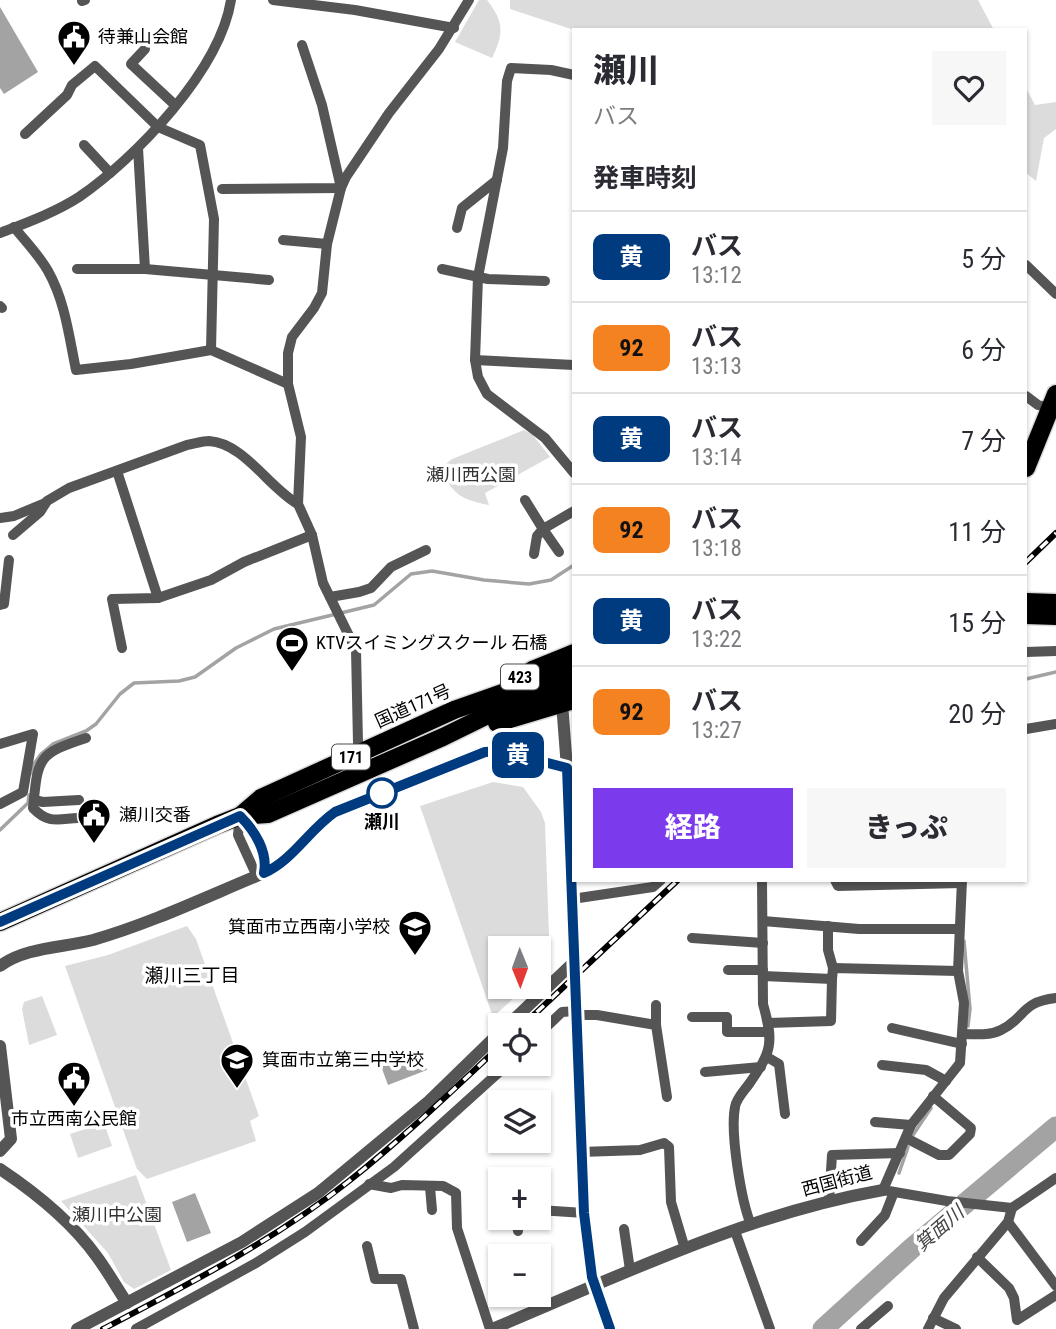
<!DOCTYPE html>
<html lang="ja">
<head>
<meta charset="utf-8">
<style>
  body { margin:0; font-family:"Roboto Condensed","Noto Sans JP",sans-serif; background:#f7f7f7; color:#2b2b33; height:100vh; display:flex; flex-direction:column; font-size:26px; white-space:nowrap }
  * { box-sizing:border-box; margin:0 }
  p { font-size:23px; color:#7c7c81 }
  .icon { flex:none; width:38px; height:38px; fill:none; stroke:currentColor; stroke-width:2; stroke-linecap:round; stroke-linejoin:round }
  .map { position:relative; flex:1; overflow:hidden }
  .details { position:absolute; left:572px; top:28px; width:455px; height:854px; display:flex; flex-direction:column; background:#fff; border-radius:0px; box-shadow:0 2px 5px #0004 }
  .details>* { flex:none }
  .badge { padding:0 14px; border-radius:10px; font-size:24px; line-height:46px }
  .needle { width:46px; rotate:179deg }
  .buttons { position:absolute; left:488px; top:936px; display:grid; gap:14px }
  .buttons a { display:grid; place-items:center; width:63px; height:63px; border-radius:0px; background:#fff; box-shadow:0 2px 5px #0004; font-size:35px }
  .map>.badge { position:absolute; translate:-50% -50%; box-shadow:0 0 0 4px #fff }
  h2 { padding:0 21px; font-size:26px; line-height:63px }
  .round { display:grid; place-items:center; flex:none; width:74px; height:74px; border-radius:0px; background:#f7f7f7 }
  .head { display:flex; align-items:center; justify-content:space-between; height:119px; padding:0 21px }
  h1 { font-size:33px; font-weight:800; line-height:52px }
  .action { display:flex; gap:14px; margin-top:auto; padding:14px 21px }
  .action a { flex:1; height:80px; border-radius:0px; background:#7c3aed; color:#fff; font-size:28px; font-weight:800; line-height:80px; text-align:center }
  .action a+a { background:#f7f7f7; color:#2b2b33 }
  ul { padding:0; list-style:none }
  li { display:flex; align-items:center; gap:21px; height:91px; padding:0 21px; border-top:2px solid #e1e1e2 }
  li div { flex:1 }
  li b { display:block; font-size:26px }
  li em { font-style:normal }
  li .badge { min-width:77px; font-weight:700; text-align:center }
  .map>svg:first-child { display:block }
</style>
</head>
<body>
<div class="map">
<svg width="1056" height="1329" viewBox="0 0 1056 1329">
  <rect width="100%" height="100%" fill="#fff"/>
  <g fill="#dcdcdc">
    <path d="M479 0H487C504 22 504 33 492 58L455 42Z"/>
    <polygon points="510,0 978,0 994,30 574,30 510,9"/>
    <polygon points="1026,88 1035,105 1056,102 1056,129 1044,138 1036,181 1026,173"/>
    <path d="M524 430 532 434 550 457 485 493 489 505C458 499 455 494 439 469L452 459Z"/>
    <polygon points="493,782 523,787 541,812 545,823 550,964 539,975 539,948 500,948 500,987 526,987 493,1017 420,806"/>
    <polygon points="187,926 196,939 259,1116 250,1121 256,1141 147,1179 137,1169 65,966 108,955"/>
    <polygon points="42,996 57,1035 29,1045 22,1009 24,1002"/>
    <polygon points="104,1123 112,1146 78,1158 70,1134"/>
    <polygon points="136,1175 171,1270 134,1289 124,1282 108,1253 61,1201"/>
  </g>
  <g fill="#a3a3a3">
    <polygon points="0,7 38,72 4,94 0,88"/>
    <polygon points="420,1051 427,1070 388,1085 381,1066"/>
    <polygon points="195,1193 211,1233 187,1242 172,1202"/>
  </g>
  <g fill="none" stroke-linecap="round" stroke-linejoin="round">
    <g stroke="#a3a3a3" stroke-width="3.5">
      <polyline points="1026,679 1056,672"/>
      <polyline points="33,774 34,764 41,754 53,744 86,731 96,724 120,694 134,683 179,681 195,677 236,648 274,629 374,605 411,574 432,571 484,580 529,584 551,580 574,565"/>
      <polyline points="0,830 28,803 29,795"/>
      <polyline points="964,941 970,1009 968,1026"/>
      <polyline points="913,1135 931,1108"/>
      <polyline points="899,1173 908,1147"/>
    </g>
    <polyline stroke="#a3a3a3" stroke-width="21" points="823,1329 912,1248 1056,1127"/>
    <defs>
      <g id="trunk">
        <polyline points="1026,468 1056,394"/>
        <polyline points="1026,602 1056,603"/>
        <polyline points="1026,615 1056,616"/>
        <polyline points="532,670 574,653"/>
        <polyline points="497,723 574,700"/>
        <polyline points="240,816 261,798 454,710 574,668"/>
        <polyline points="0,922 217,825 240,816 268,814 443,737 494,712 574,683"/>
      </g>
    </defs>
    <use href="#trunk" stroke="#dbdbdb" stroke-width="21"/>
    <g stroke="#555" stroke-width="10">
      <polyline points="273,0 355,10 454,28"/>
      <polyline points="82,1 85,0"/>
      <polyline points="145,49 131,64 174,104"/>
      <polyline points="574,75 551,70 511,68 507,81 503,148 478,277 475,360 478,377 487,394 545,438 574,473"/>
      <polyline points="25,134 67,95 72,85 95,66 158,127 200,145 214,219 211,350"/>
      <polyline points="84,145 110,173"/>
      <polyline points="138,148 145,269"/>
      <polyline points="222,189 341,188 322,105 302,45"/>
      <path d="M14 227C25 241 39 255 48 271 65 301 69 336 76 370L131 364 211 350 288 384"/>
      <polyline points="457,228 462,208 497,180"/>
      <path d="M0 233C26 223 56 212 79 197 136 158 220 70 231 0"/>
      <polyline points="283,240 327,244"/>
      <polyline points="1026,265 1056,294"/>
      <polyline points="77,269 145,269 269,280"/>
      <polyline points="442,269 488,279 545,281"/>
      <polyline points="0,306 2,308"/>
      <polyline points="475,360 574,365"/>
      <polyline points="1026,396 1038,405 1054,409"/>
      <polyline points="117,471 158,598"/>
      <polyline points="525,500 543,529 574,511"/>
      <polyline points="0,518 14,516 45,503"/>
      <path d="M13 535 40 512 47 501 69 488 187 445C194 444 202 441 209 441 244 443 269 488 298 504"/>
      <polyline points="534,554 537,536 543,529 559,552"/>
      <polyline points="330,597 359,592 371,588 391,567 426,550"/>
      <polyline points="0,605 4,604 9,560"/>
      <polyline points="122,648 112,599 158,598 211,580 244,562 312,535"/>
      <polyline points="1026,652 1056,651"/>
      <polyline points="1026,729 1056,724"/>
      <polyline points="0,744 33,734 23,792 0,804"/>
      <polyline points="362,752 358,743 356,650 323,583 312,535 298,504 301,437 288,384 288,353 292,337 314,308 322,293 327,244 341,188 346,177 389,113 439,49 469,0"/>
      <polyline points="34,800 43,802 79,800"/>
      <path d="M240 816C255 831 268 852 264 873L254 870 238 835Z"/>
      <path d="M78 818C58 819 48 824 33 808 38 758 37 754 86 738"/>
      <polyline points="835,880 838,886 961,883"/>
      <polyline points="962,880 958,971 964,1003 960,1063 911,1125 883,1190 947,1201 1012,1208 1056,1178"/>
      <polyline points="572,899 653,887 661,880"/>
      <polyline points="763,921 859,929 959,929"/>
      <polyline points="828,926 828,950 833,968"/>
      <polyline points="692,938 763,943"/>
      <polyline points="728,970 763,970"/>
      <polyline points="763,976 832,979 833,968 958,971"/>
      <polyline points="656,1005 656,1025"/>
      <polyline points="576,1015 597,1015 656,1025 667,1097"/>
      <polyline points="692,1017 727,1017 727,1032 769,1032"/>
      <polyline points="768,1023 831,1021 832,979"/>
      <polyline points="892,1028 962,1044"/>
      <polyline points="539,1034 562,1012 576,1011"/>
      <path d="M963 1034C976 1034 989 1036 1001 1030 1026 1018 1020 1002 1056 998"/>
      <polyline points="767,1057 779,1064 785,1114"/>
      <polyline points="882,1065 926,1070 946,1081"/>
      <polyline points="705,1072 761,1067"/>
      <polyline points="875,1122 911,1125"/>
      <polyline points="906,1138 939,1155 949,1155 970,1134 971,1128 933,1096"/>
      <polyline points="581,1152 640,1150 664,1143 669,1147 671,1202 685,1249"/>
      <polyline points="369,1184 391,1188 402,1185 443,1186 456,1193 457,1228 490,1329"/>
      <polyline points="430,1187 432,1210"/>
      <polyline points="829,1202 832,1155 900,1153"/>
      <polyline points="539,1210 584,1213"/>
      <polyline points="516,1218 518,1231"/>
      <polyline points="1008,1222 1056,1286"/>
      <path d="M751 1225C741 1200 730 1133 735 1107 736 1099 744 1091 749 1084 772 1051 774 1043 763 1004L762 880"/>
      <polyline points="624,1229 630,1270"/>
      <polyline points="735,1231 770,1329"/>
      <polyline points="861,1241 885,1215 894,1192"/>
      <polyline points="367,1246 375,1279 401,1279 414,1329"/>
      <polyline points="977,1257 1009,1288 1014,1298 1017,1320 1056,1295"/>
      <polyline points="933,1318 956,1329"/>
      <polyline points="136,1329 256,1263 305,1232 394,1167 508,1064"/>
      <polyline points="861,1329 888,1306"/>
      <polyline points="928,1329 944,1298 1008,1222 1012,1208"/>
    </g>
    <g stroke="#555" stroke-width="12">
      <polyline points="562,703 567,768 584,1213 592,1277 610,1329"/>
      <path d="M0 966C26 947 62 948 93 940 152 923 208 896 264 873 293 860 309 830 335 812L485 752 502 751 567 768"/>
      <polyline points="507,1026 574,962"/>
      <polyline points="0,1046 11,1139 0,1151"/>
      <path d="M0 1169C36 1193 72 1222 97 1257 108 1272 117 1288 127 1303"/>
      <polyline points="77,1329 242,1242 318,1193 429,1101 500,1032"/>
      <path d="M492 1329C619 1276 746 1214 883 1190"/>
    </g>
    <use href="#trunk" stroke="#000" stroke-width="18"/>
    <defs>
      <g id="rail">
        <polyline points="1026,562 1056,533"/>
        <polyline points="522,1026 678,880"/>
        <path d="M103 1329C187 1285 275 1240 349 1181 402 1139 451 1092 500 1046"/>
      </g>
    </defs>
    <use href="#rail" stroke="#000" stroke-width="6"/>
    <use href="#rail" stroke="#fff" stroke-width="3.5" stroke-dasharray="10" stroke-linecap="butt"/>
  </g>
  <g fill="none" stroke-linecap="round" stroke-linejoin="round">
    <defs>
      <path id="line" d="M0 922 240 816C255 831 268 852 264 873 293 860 309 830 335 812L485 752 502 751 567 768 584 1213 592 1277 610 1329"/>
    </defs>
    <use href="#line" stroke="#fff" stroke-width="16"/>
    <use href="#line" stroke="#003b80" stroke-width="10"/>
  </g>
  <defs>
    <symbol id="civic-pin" viewBox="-11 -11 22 30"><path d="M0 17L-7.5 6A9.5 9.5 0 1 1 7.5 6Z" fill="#000" stroke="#fff"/><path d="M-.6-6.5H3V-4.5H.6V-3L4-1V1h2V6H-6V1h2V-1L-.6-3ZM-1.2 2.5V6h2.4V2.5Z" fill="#fff"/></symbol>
    <symbol id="stadium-pin" viewBox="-11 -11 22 30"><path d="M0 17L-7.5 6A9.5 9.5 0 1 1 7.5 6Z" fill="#000" stroke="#fff"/><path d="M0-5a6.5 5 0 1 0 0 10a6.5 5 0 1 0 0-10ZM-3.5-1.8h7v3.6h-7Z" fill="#fff"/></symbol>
    <symbol id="school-pin" viewBox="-11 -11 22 30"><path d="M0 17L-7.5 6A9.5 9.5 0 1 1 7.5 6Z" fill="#000" stroke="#fff"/><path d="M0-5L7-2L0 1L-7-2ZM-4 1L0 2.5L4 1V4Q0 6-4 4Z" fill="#fff"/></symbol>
  </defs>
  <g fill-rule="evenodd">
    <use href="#civic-pin" x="55" y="18" width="38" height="52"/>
    <use href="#stadium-pin" x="273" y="624" width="38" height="52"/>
    <use href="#civic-pin" x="75" y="796" width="38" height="52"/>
    <use href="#school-pin" x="396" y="908" width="38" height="52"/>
    <use href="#school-pin" x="218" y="1041" width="38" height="52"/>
    <use href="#civic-pin" x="55" y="1059" width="38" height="52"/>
  </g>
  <circle fill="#fff" stroke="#003b80" stroke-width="3.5" cx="382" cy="793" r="14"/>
  <g text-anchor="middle" stroke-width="7" stroke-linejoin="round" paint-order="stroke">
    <g fill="#fff" stroke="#4c4c4c" stroke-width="2">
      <rect x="501" y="664.5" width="38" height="25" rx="5"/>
      <rect x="332" y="744.5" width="38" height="25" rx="5"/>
    </g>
    <g font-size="16" font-weight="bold" fill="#000">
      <text x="520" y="683">423</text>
      <text x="351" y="763">171</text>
    </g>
    <g font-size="18" fill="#000" stroke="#fff" text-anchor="start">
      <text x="98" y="43">待兼山会館</text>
      <text x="316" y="649">KTVスイミングスクール 石橋</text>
      <text x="119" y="821">瀬川交番</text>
      <text x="390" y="933" text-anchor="end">箕面市立西南小学校</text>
      <text x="262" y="1066">箕面市立第三中学校</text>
      <text x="74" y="1125" text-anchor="middle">市立西南公民館</text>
    </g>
    <g font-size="18" fill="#333" stroke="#fff">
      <text x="471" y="481">瀬川西公園</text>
      <text x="117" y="1221">瀬川中公園</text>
    </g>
    <g font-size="18" fill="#000" stroke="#fff">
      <text transform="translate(413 706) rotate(-24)" y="6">国道171号</text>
      <text transform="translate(837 1181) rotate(-15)" y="6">西国街道</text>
    </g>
    <g font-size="18" font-weight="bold" fill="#000" stroke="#fff">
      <text x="382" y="828">瀬川</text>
    </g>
    <g font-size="19" fill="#000" stroke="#fff">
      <text x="192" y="982">瀬川三丁目</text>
    </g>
    <g font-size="19" font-style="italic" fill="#444" stroke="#fff">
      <text transform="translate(939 1228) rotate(-41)" y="7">箕面川</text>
    </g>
  </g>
</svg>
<div class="buttons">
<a><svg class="needle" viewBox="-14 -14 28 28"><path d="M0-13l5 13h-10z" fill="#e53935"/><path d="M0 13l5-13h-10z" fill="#7c7c81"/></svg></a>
<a><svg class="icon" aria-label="locate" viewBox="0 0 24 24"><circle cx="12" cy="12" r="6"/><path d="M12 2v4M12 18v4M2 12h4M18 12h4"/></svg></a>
<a><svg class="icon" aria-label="layers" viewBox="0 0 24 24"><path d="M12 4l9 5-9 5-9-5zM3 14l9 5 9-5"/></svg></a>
<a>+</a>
<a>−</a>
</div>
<b class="badge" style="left:518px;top:755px;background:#003b80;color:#fff">黄</b>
<section class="details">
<div class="head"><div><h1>瀬川</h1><p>バス</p></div><a class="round"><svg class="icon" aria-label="heart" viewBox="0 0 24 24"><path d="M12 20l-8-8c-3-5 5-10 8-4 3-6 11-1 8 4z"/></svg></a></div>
<h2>発車時刻</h2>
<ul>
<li><span class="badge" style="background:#003b80;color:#fff">黄</span><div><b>バス</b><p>13:12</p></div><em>5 分</em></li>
<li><span class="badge" style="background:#f58220;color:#111">92</span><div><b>バス</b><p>13:13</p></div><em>6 分</em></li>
<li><span class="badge" style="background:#003b80;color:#fff">黄</span><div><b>バス</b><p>13:14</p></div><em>7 分</em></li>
<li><span class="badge" style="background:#f58220;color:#111">92</span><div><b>バス</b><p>13:18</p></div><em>11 分</em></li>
<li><span class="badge" style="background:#003b80;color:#fff">黄</span><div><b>バス</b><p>13:22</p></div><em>15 分</em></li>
<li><span class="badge" style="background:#f58220;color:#111">92</span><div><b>バス</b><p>13:27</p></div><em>20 分</em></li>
</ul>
<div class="action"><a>経路</a><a>きっぷ</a></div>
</section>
</div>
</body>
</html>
